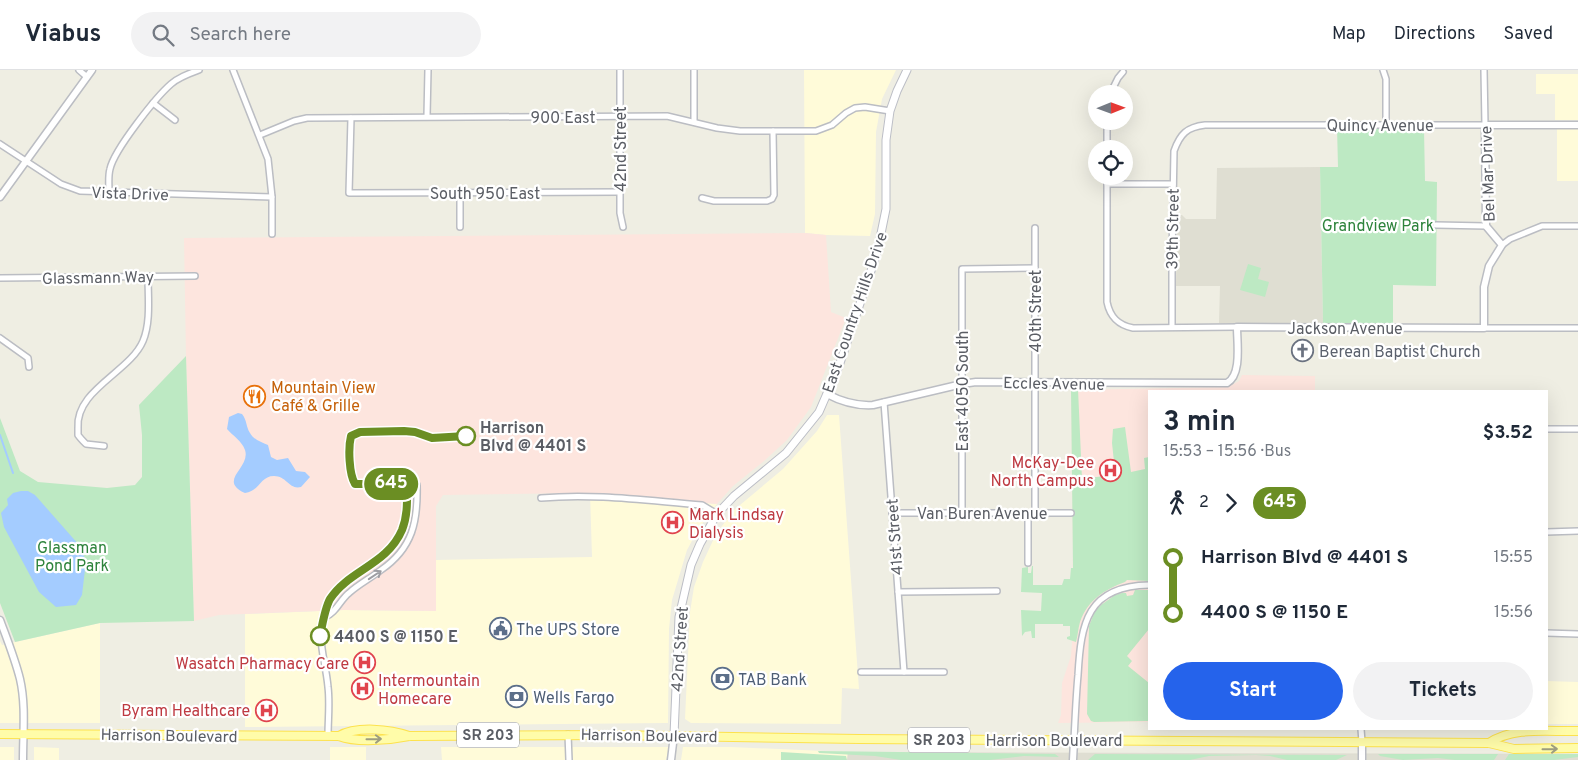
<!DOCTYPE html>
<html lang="en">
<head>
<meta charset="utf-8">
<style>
  body { margin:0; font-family:Overpass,sans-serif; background:#f2f2f3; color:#1f2937; height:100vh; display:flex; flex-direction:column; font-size:19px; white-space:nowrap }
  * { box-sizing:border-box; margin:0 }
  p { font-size:16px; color:#747a83 }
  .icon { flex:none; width:28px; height:28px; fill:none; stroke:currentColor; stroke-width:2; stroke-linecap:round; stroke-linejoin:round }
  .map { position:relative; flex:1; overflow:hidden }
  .side { position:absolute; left:1148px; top:320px; width:400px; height:340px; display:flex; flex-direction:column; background:#fff; border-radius:0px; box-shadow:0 5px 20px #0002 }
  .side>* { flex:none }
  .badge { padding:0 10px; border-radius:16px; font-size:18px; line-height:32px }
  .needle { width:32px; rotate:89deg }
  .controls { position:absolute; left:1088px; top:15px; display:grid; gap:10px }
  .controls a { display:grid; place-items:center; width:45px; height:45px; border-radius:50%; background:#fff; box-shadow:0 5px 20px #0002; font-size:25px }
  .map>.badge { position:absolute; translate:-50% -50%; box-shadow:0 0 0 2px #fff }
  .legs { display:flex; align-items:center; gap:8px; height:55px; padding:0 15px; font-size:16px }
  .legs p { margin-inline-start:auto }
  .overview { display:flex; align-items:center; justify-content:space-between; height:85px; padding:0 15px }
  h1 { font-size:28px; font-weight:700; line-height:38px }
  .button { display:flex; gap:10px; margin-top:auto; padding:10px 15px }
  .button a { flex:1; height:58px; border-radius:30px; background:#2563eb; color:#fff; font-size:20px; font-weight:700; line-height:58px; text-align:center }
  .button a+a { background:#f2f2f3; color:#1f2937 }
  ul { padding:0 15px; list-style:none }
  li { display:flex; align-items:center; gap:18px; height:55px; font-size:19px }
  li i { display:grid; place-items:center; width:8px; height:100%; margin:0 6px; background:currentColor }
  li i::after { content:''; width:12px; height:12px; margin:-6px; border:4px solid; border-radius:50%; background:#fff }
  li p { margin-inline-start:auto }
  li:first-child i { background:linear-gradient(#0000 50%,currentColor 0) }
  li:last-child i { background:linear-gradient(currentColor 50%,#0000 0) }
  header { display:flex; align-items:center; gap:30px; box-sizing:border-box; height:70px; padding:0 25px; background:#fff; border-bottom:1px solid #e0e1e3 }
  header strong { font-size:24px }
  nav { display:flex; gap:28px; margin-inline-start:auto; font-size:18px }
  .search { width:350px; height:45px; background:#f2f2f3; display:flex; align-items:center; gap:12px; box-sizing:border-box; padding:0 18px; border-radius:28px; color:#747a83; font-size:19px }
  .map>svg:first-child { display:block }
</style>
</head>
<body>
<header>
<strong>Viabus</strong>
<div class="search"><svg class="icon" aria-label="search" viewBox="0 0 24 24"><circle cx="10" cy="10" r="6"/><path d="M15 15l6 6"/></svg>Search here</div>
<nav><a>Map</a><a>Directions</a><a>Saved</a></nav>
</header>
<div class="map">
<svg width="1578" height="690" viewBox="0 0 1578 690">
  <rect width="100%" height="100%" fill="#efeee3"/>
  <g fill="#fffbd9">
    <polygon points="804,0 896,0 882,29 876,62 875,144 870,166 826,165 805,163"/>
    <polygon points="1536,4 1578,4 1578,50 1555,50 1555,24 1536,24"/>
    <rect x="1557" y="59" width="21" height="52"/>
    <polygon points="827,345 839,345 859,619 842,618 841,654 691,653 685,649 690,542 694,517 703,492 716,464 734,440 783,399 817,361"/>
    <polygon points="590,423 717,434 699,458 687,480 672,530 669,559 668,653 245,657 245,544 344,540 436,541 435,490 592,487"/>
    <polygon points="100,553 100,653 0,653 0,571 2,575"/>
    <polygon points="1546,611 1578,612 1578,654 1547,654"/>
    <rect x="0" y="677" width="14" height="13"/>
    <polygon points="34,677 59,678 59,690 34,690"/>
    <polygon points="366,677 366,690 330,690 330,677"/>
    <polygon points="441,677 669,677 666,690 442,690"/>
    <polygon points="683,677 731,677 848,682 847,690 681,690"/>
  </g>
  <g fill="#dfded2">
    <polygon points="1320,97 1323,253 1219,253 1220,216 1176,216 1177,145 1182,145 1186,149 1216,149 1217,98"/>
    <polygon points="848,682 1578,684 1578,690 847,690"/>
  </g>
  <g fill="#fde5de">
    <polygon points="805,163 826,165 831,242 846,248 811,337 787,370 764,391 733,416 717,434 590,423 443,425 436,436 436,541 344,540 219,545 194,551 186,286 184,168"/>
    <polygon points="1242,305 1315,306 1315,321 1149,321 1149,652 1058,653 1061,645 1062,613 1071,586 1072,572 1073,481 1071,320 1228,317 1239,311"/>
  </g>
  <g fill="#bde9c3">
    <polygon points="1337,57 1424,59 1425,111 1437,112 1436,216 1393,215 1393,253 1323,253 1320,97 1338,97"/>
    <polygon points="1248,194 1261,198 1258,209 1269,212 1265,227 1240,220"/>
    <polygon points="186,286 194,551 100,553 15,572 0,533 0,348 20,401 38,412 107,418 135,415 142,407 142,365 139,335"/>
    <path d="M1078 319 1082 409 1104 406V403L1115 401 1112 373 1113 359 1125 357 1131 402 1145 399 1144 388 1149 387V511L1127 510 1125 512C1104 520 1088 530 1080 552 1078 559 1078 565 1076 572L1067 569V567L1070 566V556H1063V554H1035V568H1032L1031 561 1025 562 1022 566 1021 540 1041 541 1042 523 1021 522 1022 498 1028 497V503H1031L1032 496H1033V515H1062L1064 509H1070L1071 498H1073L1071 320Z"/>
    <polygon points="1135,520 1149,520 1149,559 1127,586 1132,591 1128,596 1149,613 1149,651 1094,652 1091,651 1087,644 1089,556 1095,541 1101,535 1115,525 1122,523 1126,523 1127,526 1133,525"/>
    <polygon points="818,681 1055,684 1059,687 1024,686 990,690 901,690 875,686 819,683"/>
    <polygon points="781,682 846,686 847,690 781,690"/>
    <polygon points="1095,684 1347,685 1336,690 1287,690 1270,686 1256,685 1209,686 1190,690 1088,690"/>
    <polygon points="1378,684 1498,684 1494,690 1455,690 1438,688 1403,690 1380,686"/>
    <polygon points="1509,684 1578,684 1578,687 1554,690 1505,690"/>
  </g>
  <g fill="#a4ccff">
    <path d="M238 343 242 344C247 350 246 357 250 363 253 369 261 372 268 375L271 387 277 390 288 388 296 401 305 402 310 407 301 417C289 420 287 406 274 406 260 406 260 421 245 423 217 410 251 398 245 380 242 371 233 366 227 359L229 347Z"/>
    <polygon points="21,421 28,421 35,425 79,475 86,491 82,525 76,535 56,537 39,522 4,457 1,443 8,435 7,429 13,423"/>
  </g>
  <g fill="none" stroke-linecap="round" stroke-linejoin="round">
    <polyline stroke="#a4ccff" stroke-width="2" points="0,365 13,403"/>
    <defs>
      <g id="minor">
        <polyline points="79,0 87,7"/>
        <polyline points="233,0 268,89 272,127 272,164"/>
        <polyline points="620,0 620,143 623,157"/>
        <polyline points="1383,0 1386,9 1386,55"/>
        <polyline points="1110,24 1118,8 1123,2"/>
        <polyline points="153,33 175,50"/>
        <polyline points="427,46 428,0"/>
        <polyline points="351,48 349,123 620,122"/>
        <polyline points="1107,51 1107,79"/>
        <polyline points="694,52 694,0"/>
        <polyline points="260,65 294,51 307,48 667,46 717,58 740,61 816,61 832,55 846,43 855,38 865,37 890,41"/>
        <polyline points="0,74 61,114 80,121 272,127"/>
        <path d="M1107 106V232C1110 247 1118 255 1133 258L1237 257"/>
        <polyline points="1107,114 1173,114"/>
        <path d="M109 122C109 115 108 106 110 99 114 80 156 27 171 14 179 7 188 4 199 0"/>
        <polyline points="460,123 460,157"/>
        <polyline points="702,128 714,131 767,131 772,129 774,125 773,61"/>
        <polyline points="1436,155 1486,156"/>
        <polyline points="1035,158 1035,443"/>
        <polyline points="1502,175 1510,169 1542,156 1578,156"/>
        <polyline points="0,208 195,206"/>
        <path d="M1172 257V187L1174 81C1180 64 1187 57 1205 55H1485L1484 0"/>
        <polyline points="1484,258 1578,258"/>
        <polyline points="0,268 28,288 29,297"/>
        <polyline points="884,332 904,602"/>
        <polyline points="1546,359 1578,359"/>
        <path d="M104 376 86 374C84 372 80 368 78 365 78 363 78 360 78 358 75 320 130 302 143 271 151 252 148 227 148 206"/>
        <path d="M541 428C595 423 649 431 702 435L717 444"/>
        <polyline points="892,443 1071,443"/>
        <polyline points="1028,443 1028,493"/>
        <polyline points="962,444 962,199 1035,198"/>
        <polyline points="1546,462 1578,461"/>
        <polyline points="898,522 997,521"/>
        <path d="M325 547C336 543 340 530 349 523 359 514 371 508 381 500 413 478 418 451 417 415"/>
        <polyline points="1546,563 1578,564"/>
        <polyline points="861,602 944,602"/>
        <polyline points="1361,659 1362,672"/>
        <polyline points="568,664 569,690"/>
        <path d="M328 666C328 650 330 633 328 617 325 584 314 569 328 534 333 521 345 512 357 505 398 477 407 464 407 414"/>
        <path d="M1074 671C1075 649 1076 627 1078 605 1081 553 1087 516 1149 515"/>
      </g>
      <g id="tertiary">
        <polyline points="0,127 92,0"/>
        <path d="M827 324C842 332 856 336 873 335L962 314 976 312 1227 313C1242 305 1237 273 1237 257L1484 258V217L1489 196 1502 175 1486 156 1485 55H1578"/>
        <path d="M0 550C7 569 15 589 20 609 26 635 23 663 23 690"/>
        <polyline points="671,690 674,665"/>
        <polyline points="1073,690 1074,671"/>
        <polyline points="1362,690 1362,672"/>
      </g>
      <polyline id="secondary" points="674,665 679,547 691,495 700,474 717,444 734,426 786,383 819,342 839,296 877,183 886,139 886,70 890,41 897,21 907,0"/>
      <g id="primary">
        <path d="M0 664 339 666C357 673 389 670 409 666L608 665 859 669 1489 673 1514 679 1578 678"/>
        <path d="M339 666C356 656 390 659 409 666"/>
        <path d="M1489 673C1514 656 1549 662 1578 661"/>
      </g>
    </defs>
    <use href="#minor" stroke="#bbbdc3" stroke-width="8"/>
    <use href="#tertiary" stroke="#bbbdc3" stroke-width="9"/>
    <use href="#secondary" stroke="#bcbec6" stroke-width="9"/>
    <use href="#primary" stroke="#fde24e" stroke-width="10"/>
    <use href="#minor" stroke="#fff" stroke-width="5"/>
    <use href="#tertiary" stroke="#fff" stroke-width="6"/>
    <use href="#secondary" stroke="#fff" stroke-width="7"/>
    <use href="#primary" stroke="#fffca9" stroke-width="8"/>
  </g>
  <defs><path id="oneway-shaft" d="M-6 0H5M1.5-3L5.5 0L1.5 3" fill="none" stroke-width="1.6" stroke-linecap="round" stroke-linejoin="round" transform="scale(1.25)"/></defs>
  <use stroke="#9d9ea3" href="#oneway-shaft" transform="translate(375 505) rotate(-34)"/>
  <g stroke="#9d9d80">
    <use href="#oneway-shaft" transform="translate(374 669) rotate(-1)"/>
    <use href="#oneway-shaft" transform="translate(1550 679) rotate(-1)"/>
  </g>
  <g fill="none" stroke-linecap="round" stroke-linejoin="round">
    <defs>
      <path id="line-1" d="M320 566C322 556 325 538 330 529 349 500 387 495 402 460 408 445 407 430 407 414H355C349 404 348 378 351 366L360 362 404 361 415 362 432 368 466 366"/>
    </defs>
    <use href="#line-1" stroke="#fff" stroke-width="11"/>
    <use href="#line-1" stroke="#6b8e23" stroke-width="8"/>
  </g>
  <defs>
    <symbol id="church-ring" viewBox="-11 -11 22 22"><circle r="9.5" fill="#fff" stroke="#6b7280" stroke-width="1.5"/><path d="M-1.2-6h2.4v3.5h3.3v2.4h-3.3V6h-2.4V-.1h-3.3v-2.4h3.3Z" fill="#6b7280"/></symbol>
    <symbol id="restaurant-ring" viewBox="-11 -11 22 22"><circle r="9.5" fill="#fff" stroke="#e8710a" stroke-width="1.5"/><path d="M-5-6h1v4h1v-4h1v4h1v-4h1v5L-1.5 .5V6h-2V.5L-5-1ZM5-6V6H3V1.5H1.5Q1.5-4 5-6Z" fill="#e8710a"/></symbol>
    <symbol id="hospital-ring" viewBox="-11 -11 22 22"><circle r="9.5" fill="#fff" stroke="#e0444e" stroke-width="1.5"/><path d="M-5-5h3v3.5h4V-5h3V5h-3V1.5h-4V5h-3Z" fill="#e0444e"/></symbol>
    <symbol id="civic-ring" viewBox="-11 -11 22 22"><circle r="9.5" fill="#fff" stroke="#5c6f8a" stroke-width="1.5"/><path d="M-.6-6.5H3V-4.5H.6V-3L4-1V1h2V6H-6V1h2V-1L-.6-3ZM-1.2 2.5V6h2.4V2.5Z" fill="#5c6f8a"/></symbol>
    <symbol id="bank-ring" viewBox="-11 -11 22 22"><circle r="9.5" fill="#fff" stroke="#5c6f8a" stroke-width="1.5"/><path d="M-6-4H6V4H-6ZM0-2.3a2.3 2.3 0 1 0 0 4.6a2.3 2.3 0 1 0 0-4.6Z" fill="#5c6f8a"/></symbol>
  </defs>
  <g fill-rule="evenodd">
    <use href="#church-ring" x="1290" y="268" width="25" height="25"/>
    <use href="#restaurant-ring" x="242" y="314" width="25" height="25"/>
    <use href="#hospital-ring" x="1098" y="388" width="25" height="25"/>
    <use href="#hospital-ring" x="660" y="440" width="25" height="25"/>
    <use href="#civic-ring" x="488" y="546" width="25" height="25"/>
    <use href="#hospital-ring" x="352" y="580" width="25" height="25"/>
    <use href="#bank-ring" x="710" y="596" width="25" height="25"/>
    <use href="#hospital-ring" x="350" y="606" width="25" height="25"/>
    <use href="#bank-ring" x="504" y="614" width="25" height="25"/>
    <use href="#hospital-ring" x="254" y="628" width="25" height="25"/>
  </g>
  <g fill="#fff" stroke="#6b8e23" stroke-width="2.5">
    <circle cx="466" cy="366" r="9"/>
    <circle cx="320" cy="566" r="9"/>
  </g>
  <g text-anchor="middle" stroke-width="4.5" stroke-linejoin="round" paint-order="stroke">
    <g fill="#fff" stroke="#8c8e93" stroke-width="1">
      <rect x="457" y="652.5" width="62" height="25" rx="4"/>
      <rect x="908" y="657.5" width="62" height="25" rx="4"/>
    </g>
    <g font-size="15" font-weight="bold" fill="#5b5e65">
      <text x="488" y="670">SR 203</text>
      <text x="939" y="675">SR 203</text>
    </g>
    <g font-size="16" fill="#5b5e65" stroke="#fff">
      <text x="563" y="53">900 East</text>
      <text x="1380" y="61">Quincy Avenue</text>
      <text transform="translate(620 79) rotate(-90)" y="6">42nd Street</text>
      <text transform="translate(1487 104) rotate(-92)" y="6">Bel Mar Drive</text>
      <text transform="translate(130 123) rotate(2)" y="6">Vista Drive</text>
      <text x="485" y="129">South 950 East</text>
      <text transform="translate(1172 159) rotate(-89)" y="6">39th Street</text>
      <text transform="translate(98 207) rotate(-1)" y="6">Glassmann Way</text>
      <text transform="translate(1035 241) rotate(-90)" y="6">40th Street</text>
      <text transform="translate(854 242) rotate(-71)" y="6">East Country Hills Drive</text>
      <text x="1345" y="264">Jackson Avenue</text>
      <text transform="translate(1054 313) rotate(1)" y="6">Eccles Avenue</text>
      <text transform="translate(962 321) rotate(-90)" y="6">East 4050 South</text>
      <text x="982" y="449">Van Buren Avenue</text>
      <text transform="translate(894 467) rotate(-94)" y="6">41st Street</text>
      <text transform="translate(679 579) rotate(-86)" y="6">42nd Street</text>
      <text transform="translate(169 665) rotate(1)" y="6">Harrison Boulevard</text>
      <text transform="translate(649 665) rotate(1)" y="6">Harrison Boulevard</text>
      <text x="1054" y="676">Harrison Boulevard</text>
    </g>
    <g font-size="16" fill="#2d833b" stroke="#fff">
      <text x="1378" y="161">Grandview Park</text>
      <text x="72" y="483">Glassman<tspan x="72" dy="18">Pond Park</tspan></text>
    </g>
    <g font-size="16" fill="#5b616d" stroke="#fff" text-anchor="start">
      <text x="1319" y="287">Berean Baptist Church</text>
    </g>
    <g font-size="16" fill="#c56008" stroke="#fff" text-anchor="start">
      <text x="271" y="323">Mountain View<tspan x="271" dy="18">Café &amp; Grille</tspan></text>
    </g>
    <g font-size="16" font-weight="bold" fill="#5b5e65" stroke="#fff" text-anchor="start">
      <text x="480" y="363">Harrison<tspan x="480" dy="18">Blvd @ 4401 S</tspan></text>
      <text x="334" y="572">4400 S @ 1150 E</text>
    </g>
    <g font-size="16" fill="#be3a42" stroke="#fff" text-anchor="end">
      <text x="1094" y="398">McKay-Dee<tspan x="1094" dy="18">North Campus</tspan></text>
      <text x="689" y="450" text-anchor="start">Mark Lindsay<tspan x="689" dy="18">Dialysis</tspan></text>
      <text x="349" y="599">Wasatch Pharmacy Care</text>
      <text x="378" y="616" text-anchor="start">Intermountain<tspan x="378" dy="18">Homecare</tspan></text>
      <text x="250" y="646">Byram Healthcare</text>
    </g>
    <g font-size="16" fill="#4e5e75" stroke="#fff" text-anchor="start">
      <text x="516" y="565">The UPS Store</text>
      <text x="738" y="615">TAB Bank</text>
      <text x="533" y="633">Wells Fargo</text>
    </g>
  </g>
</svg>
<div class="controls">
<a><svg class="needle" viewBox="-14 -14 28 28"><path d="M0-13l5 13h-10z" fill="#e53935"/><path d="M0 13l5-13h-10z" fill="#747a83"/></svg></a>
<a><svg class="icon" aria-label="locate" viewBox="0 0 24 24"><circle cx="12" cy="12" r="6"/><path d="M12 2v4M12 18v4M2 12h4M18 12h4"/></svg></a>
</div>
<b class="badge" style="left:391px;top:414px;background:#6b8e23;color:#fff">645</b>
<section class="side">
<div class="overview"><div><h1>3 min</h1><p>15:53 – 15:56 · Bus</p></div><b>$3.52</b></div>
<div class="legs"><svg class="icon" aria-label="walk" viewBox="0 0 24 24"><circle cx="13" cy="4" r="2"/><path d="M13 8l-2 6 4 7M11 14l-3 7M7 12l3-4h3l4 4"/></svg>2<svg class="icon" aria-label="forward" viewBox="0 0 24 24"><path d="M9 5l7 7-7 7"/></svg><b class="badge" style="background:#6b8e23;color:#fff">645</b></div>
<ul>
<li><i style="color:#6b8e23"></i><b>Harrison Blvd @ 4401 S</b><p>15:55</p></li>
<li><i style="color:#6b8e23"></i><b>4400 S @ 1150 E</b><p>15:56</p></li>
</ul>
<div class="button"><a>Start</a><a>Tickets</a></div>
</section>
</div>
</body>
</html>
